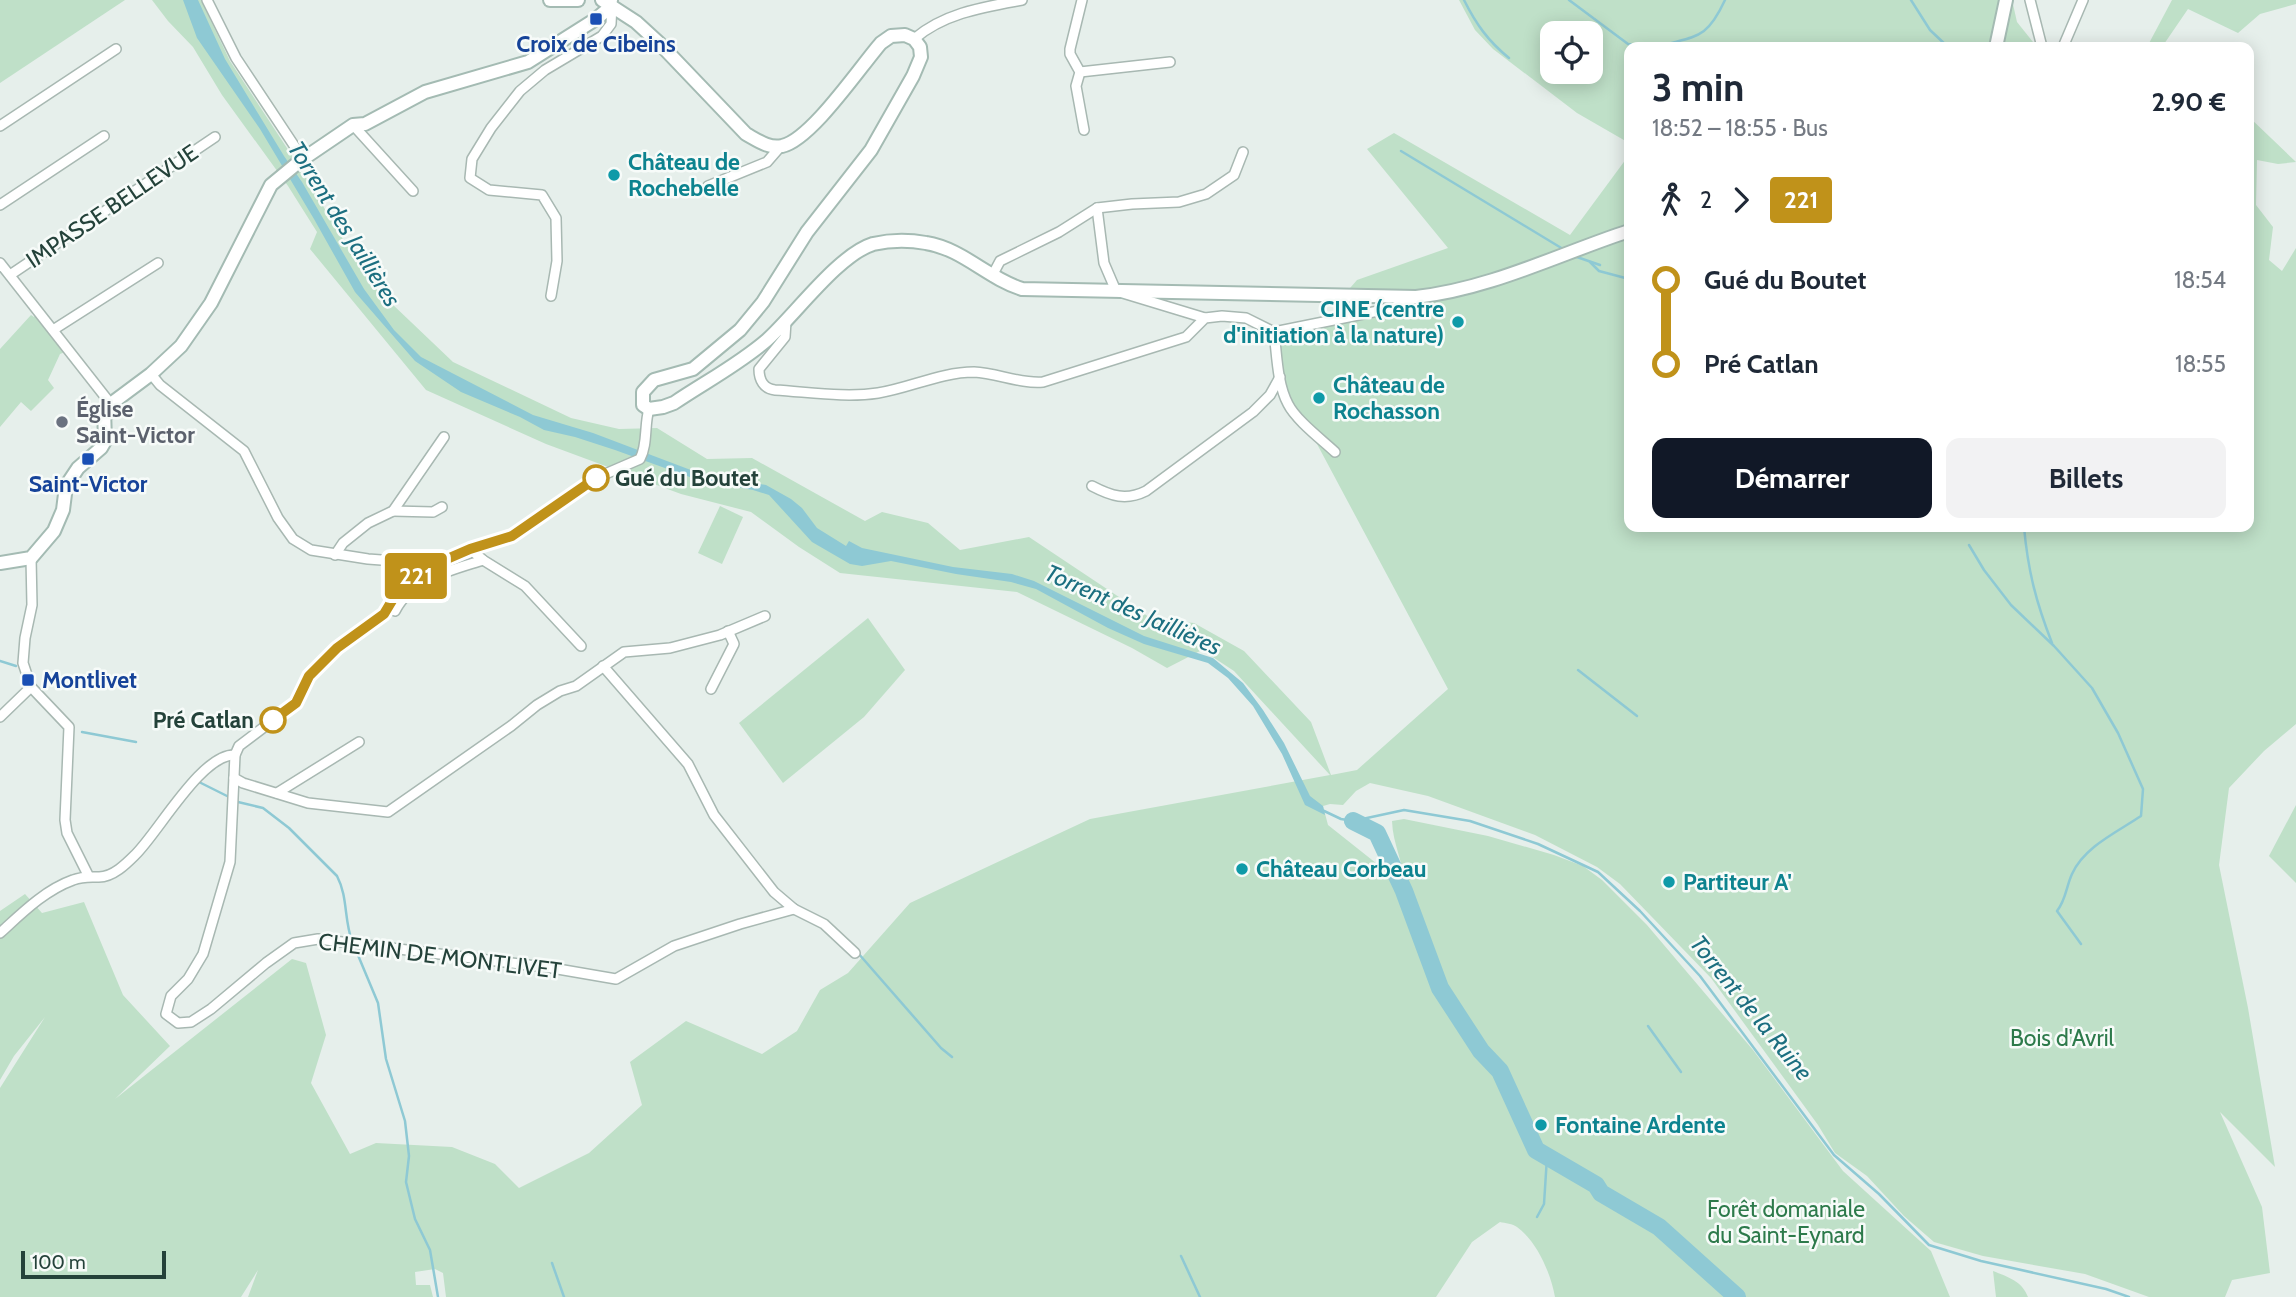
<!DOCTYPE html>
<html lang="fr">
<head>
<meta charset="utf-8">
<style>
  body { margin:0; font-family:Cabin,sans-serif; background:#f2f2f3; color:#1f2937; height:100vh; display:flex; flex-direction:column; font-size:26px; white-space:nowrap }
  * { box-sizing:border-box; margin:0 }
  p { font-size:23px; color:#747a83 }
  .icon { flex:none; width:38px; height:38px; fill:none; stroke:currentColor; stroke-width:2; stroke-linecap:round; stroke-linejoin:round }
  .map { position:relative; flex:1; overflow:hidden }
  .panel { position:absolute; left:1624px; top:42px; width:630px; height:490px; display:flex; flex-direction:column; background:#fff; border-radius:14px; box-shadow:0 4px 18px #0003 }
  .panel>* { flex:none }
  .badge { padding:0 14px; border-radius:5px; font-size:24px; line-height:46px }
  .buttons { position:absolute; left:1540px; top:21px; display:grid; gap:14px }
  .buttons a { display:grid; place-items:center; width:63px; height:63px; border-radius:14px; background:#fff; box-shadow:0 4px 18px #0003; font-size:35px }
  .scale { position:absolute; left:21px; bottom:18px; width:145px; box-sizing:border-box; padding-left:7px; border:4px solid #24423a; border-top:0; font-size:19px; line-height:24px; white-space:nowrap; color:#24423a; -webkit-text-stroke:5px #f7fbf9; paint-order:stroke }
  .map>.badge { position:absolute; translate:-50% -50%; box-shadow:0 0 0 4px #fff }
  .legs { display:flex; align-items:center; gap:10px; height:77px; padding:0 28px; font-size:23px }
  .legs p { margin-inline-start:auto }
  .head { display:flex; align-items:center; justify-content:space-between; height:119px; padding:0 28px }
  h1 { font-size:38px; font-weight:700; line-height:52px }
  .button { display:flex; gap:14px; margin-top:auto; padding:14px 28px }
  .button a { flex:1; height:80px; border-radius:14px; background:#111827; color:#fff; font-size:28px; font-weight:700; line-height:80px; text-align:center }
  .button a+a { background:#f2f2f3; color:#1f2937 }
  ul { padding:0 28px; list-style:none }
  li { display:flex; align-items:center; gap:24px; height:84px; font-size:26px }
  li i { display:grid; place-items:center; width:10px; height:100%; margin:0 9px; background:currentColor }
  li i::after { content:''; width:18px; height:18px; margin:-9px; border:5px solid; border-radius:50%; background:#fff }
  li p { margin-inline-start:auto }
  li:first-child i { background:linear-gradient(#0000 50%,currentColor 0) }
  li:last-child i { background:linear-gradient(currentColor 50%,#0000 0) }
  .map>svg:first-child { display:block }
</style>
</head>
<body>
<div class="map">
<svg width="2296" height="1297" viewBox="0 0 2296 1297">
  <rect width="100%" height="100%" fill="#e6efeb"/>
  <g fill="#bfe0c8" fill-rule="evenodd">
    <polygon points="0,0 125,0 0,83"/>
    <path d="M152 0H201L230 61 300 168 369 282 453 362 571 418 619 429 657 428 707 459 752 458 865 521 882 512 928 523 960 550 1029 537 1152 619 1194 623 1244 651 1311 722 1331 775 1357 770 1448 689 1309 429 1287 402 1274 332 1344 319 1414 298 1344 295 1357 280 1448 248 1367 149 1394 133 1570 235 1629 155V527H2249V117L2296 162 2278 164 2257 160 2256 205 2273 227 2269 260 2282 271 2296 248V724L2264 751 2229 788 2219 865 2248 1008 2275 1167 2220 1112 2262 1207 2270 1273 2232 1280 2225 1297H2149L2085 1274 1983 1256 1934 1242 1904 1216 1867 1176 1835 1153 1818 1125 1711 978 1620 884 1597 867 1535 835 1428 796 1370 783 1356 791 1343 805 1330 804 1323 806 1328 825 1391 875 1402 898C1409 869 1393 850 1392 821L1404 819 1488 836 1554 855 1583 866 1602 880 1647 925 1753 1050 1843 1171 1931 1251 1950 1297H1555C1551 1274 1537 1241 1517 1227 1513 1224 1505 1223 1500 1222L1472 1242 1436 1297H446L443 1273 435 1269 415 1272 416 1285H430L433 1297H248L258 1270 241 1297H0V1088L45 1017 14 1056 0 1080V911L25 894 42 913 84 902 123 995 170 1046 115 1099 292 959 306 963 326 1035 311 1083 350 1154 376 1143 452 1147 495 1164 519 1188 589 1153 642 1105 630 1062 686 1021 762 1054 797 1031 820 990 848 973 910 903 1090 819 1330 775 1234 671 1202 650 1167 668 1132 648 1017 592 840 573 799 547 751 512 681 494 546 444 426 390 310 249 317 232 288 186 222 95 193 47 168 21Z"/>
    <path d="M1459 0H2012L2017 22 2037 47H1629V143L1577 113 1493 49 1475 30ZM1552 33H1591V72H1552Z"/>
    <polygon points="2172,0 2296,0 2296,4 2260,14 2238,33 2188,9 2162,47 2147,47"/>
    <polygon points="36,314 65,352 60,354 48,380 54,388 31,411 21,402 0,427 0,349 31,315 34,317"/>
    <polygon points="720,506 743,517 722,564 698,553"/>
    <polygon points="868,618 905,670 864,717 783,783 739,723"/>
    <polygon points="2296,805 2296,883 2269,856"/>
    <path d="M1993 1271C2008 1277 2022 1281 2028 1297H1996Z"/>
  </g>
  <polygon fill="#8ec9d4" points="183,0 198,0 225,59 284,156 302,182 364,289 394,330 421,357 533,415 593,433 696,472 766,485 791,499 802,508 817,528 846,546 849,541 862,548 953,567 1012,574 1034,581 1144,636 1213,658 1243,683 1263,710 1284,743 1310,796 1323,806 1325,815 1305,805 1282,754 1253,706 1228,678 1208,663 1144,644 1108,628 1036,589 1011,582 956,574 891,561 862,566 850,564 812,542 769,495 753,490 698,480 615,450 575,437 544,430 520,417 461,392 415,361 355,292 314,219 260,129 197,38"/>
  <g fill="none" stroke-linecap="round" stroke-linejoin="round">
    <g stroke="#8ec9d4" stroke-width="2.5">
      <path d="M1464 0C1476 24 1488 41 1509 58"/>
      <polyline points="1569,0 1628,44 1647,47"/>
      <polyline points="1911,0 1930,30 1948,47"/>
      <path d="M1657 47C1696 35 1706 41 1725 0"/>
      <polyline points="1401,151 1563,249"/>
      <polyline points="1574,256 1600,265"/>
      <polyline points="1590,262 1599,271 1629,279"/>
      <path d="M2024 527C2028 571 2036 602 2052 643"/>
      <path d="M1969 545 1984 570 2011 605 2054 646 2092 688 2118 733 2143 789 2141 816C2117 832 2084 847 2072 874 2066 887 2066 900 2057 911L2081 944"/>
      <polyline points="0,661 16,666"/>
      <polyline points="1578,670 1637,716"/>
      <polyline points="82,732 136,742"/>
      <polyline points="199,782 227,796"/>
      <path d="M238 802 263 808 289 828 337 876C348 897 344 920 352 941"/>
      <polyline points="1322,810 1341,819 1353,821 1404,810 1470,821 1538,844 1598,872 1640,911 1700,976 1834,1155 1879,1194 1929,1245 1981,1261 2106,1289 2129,1297"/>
      <polyline points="355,948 378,1003 386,1059 405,1121 409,1156 406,1182 415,1219 430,1250 438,1297"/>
      <polyline points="858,953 941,1048 952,1057"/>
      <polyline points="1648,1026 1681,1072"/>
      <polyline points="1537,1217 1544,1204 1547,1157"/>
      <polyline points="1181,1256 1200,1297"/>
      <polyline points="552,1263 564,1297"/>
    </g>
    <polyline stroke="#8ec9d4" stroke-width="18" points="1353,821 1377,833 1404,891 1440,988 1481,1051 1500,1071 1536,1150 1596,1185 1601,1193 1659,1227 1737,1297"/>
    <defs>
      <g id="street">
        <polyline points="207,0 236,58 303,159"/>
        <polyline points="1082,0 1070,49 1070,54 1080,72 1076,86 1084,130"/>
        <polyline points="2030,0 2042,47"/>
        <path d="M914 39C944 13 984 7 1022 0"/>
        <polyline points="2063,47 2083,0"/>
        <polyline points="1080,72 1170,62"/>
        <polyline points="353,125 413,191"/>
        <polyline points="0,126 116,49"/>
        <polyline points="708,186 767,162 780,147"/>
        <polyline points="0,205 104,136"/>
        <polyline points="1097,208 1104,263 1116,291 1205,318"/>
        <polyline points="0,263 110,403"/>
        <polyline points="10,275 215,137"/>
        <polyline points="992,276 1000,261 1059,232 1097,208 1132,204 1179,202 1206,194 1234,175 1243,152"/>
        <polyline points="551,296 557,261 556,218 542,195 489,190 470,178 472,159 491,128 520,91 545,70 602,36 611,24 612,5"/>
        <path d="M786 321 785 337 759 369C759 380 764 389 775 390 809 392 845 398 878 393 910 388 941 372 974 372 997 373 1020 384 1043 382L1186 337 1205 318 1222 316 1246 318 1274 332 1393 308 1412 298"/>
        <polyline points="53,330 158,263"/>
        <path d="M1274 332C1277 355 1277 383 1288 404 1296 420 1321 439 1335 452"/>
        <polyline points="151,374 160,385 244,451 278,518 293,539 311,550 368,559 408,562 424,569"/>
        <path d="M649 409C644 425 648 444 640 459L596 478 512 536 470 549 424 569 396 594 384 614 337 648 309 676 296 703 239 746 235 755 230 862 203 954 188 979 171 996 166 1014 178 1023 191 1022 211 1009 266 963 294 943 318 939 552 968 616 979 674 946 740 924 794 909"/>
        <path d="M1092 486C1111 496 1126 501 1146 491L1253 412 1270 395 1280 377"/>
        <polyline points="393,511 433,512 442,507"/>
        <polyline points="470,549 483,560 525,586 581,646"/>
        <polyline points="335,555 343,543 368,523 393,511 444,437"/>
        <polyline points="31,558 32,605 25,638 23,663 31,687 69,727 65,820 67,833 88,875"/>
        <path d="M395 611C411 579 452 570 483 560"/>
        <polyline points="603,666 688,764 714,815 774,892 794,909 824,924 855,953"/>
        <polyline points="711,689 734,644 728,631"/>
        <polyline points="0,717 31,687"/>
        <polyline points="234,778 243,783 308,803 388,812 511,726 537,705 560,691 576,686 624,652 670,648 720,635 765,616"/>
        <polyline points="277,793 359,742"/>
        <path d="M0 933C22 913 45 890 73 880 83 876 90 877 99 877 113 877 126 864 135 855 158 833 202 753 235 755"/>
      </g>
      <g id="secondary">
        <polyline points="550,0 578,0"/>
        <path d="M602 0 636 22 660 44 746 134C757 140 769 149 782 146 811 140 860 67 881 43L891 36 905 35 914 39 920 47 921 57 913 76 871 150 807 232 763 302 740 330 693 369 654 380 643 392V405L649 409 663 407 674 403C705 382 738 365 767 340 795 315 838 255 873 244 890 240 910 240 926 243 963 249 987 278 1022 289L1416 297C1490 289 1559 254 1629 231"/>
        <polyline points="1996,47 2006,0"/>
        <polyline points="0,563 31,558 54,531 63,510 66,486 78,468 101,448 105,441 104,409 151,374 181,346 211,303 271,185 300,161 353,125 365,124 425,92 528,62 596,19 607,10 611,0"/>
      </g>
    </defs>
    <use href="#street" stroke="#a8b8b2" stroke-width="12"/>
    <use href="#secondary" stroke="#a4bbb3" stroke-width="16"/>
    <use href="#street" stroke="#fff" stroke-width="9"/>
    <use href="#secondary" stroke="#fff" stroke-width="12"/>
  </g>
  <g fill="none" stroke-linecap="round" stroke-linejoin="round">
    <defs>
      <polyline id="line-1" points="273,720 296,703 309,676 337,648 384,614 396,594 424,569 470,549 512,536 596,478"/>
    </defs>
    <use href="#line-1" stroke="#fff" stroke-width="16"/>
    <use href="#line-1" stroke="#c0921a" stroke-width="10"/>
  </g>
  <g fill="#1a4fb4" stroke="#f7fbf9" stroke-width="2.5">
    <rect x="589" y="12" width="14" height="14" rx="3.5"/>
    <rect x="81" y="452" width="14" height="14" rx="3.5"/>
    <rect x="21" y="673" width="14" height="14" rx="3.5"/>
  </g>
  <g fill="#0f9aa8" stroke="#f7fbf9" stroke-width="2.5">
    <circle cx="614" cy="175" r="7"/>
    <circle cx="1458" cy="322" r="7"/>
    <circle cx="1319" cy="398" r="7"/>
    <circle cx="1242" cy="869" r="7"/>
    <circle cx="1669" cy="882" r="7"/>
    <circle cx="1541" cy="1125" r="7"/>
  </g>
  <circle fill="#6b7280" stroke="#f7fbf9" stroke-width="2.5" cx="62" cy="422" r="7"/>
  <g fill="#fff" stroke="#c0921a" stroke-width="3.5">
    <circle cx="596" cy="478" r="12"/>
    <circle cx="273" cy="720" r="12"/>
  </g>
  <g text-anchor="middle" stroke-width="5" stroke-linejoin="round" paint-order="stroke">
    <g font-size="23" font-weight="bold" fill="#164399" stroke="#f7fbf9">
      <text x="596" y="52">Croix de Cibeins</text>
      <text x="88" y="492">Saint-Victor</text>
      <text x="42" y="688" text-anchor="start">Montlivet</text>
    </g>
    <g font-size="23" font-weight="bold" fill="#0d838f" stroke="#f7fbf9" text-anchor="start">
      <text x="628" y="170">Château de<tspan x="628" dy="26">Rochebelle</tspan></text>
      <text x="1444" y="317" text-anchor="end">CINE (centre<tspan x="1444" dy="26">d'initiation à la nature)</tspan></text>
      <text x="1333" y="393">Château de<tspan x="1333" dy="26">Rochasson</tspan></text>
      <text x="1256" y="877">Château Corbeau</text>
      <text x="1683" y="890">Partiteur A'</text>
      <text x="1555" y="1133">Fontaine Ardente</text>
    </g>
    <g font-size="23" fill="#24423a" stroke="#f7fbf9">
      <text transform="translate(112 206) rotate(-34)" y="8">IMPASSE BELLEVUE</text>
      <text transform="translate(440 956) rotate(7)" y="8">CHEMIN DE MONTLIVET</text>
    </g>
    <g font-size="23" font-weight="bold" fill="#5b616d" stroke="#f7fbf9" text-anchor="start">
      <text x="76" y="417">Église<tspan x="76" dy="26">Saint-Victor</tspan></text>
    </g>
    <g font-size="23" font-weight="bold" fill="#24423a" stroke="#f7fbf9" text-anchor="start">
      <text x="615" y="486">Gué du Boutet</text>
      <text x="254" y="728" text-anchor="end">Pré Catlan</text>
    </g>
    <g font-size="23" fill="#2d7a4b" stroke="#f7fbf9">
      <text x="2062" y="1046">Bois d'Avril</text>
      <text x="1786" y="1217">Forêt domaniale<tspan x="1786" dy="26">du Saint-Eynard</tspan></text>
    </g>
    <g font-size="24" font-style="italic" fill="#1c6f80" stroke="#f7fbf9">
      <text transform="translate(344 224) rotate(58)" y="8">Torrent des Jaillières</text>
      <text transform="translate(1133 610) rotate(24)" y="8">Torrent des Jaillières</text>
      <text transform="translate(1751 1008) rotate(51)" y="8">Torrent de la Ruine</text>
    </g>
  </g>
</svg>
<div class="buttons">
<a><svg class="icon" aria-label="locate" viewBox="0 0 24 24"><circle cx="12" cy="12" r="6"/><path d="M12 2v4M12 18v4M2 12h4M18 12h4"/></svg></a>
</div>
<div class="scale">100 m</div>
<b class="badge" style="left:416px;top:576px;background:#c0921a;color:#fff">221</b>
<section class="panel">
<div class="head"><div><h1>3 min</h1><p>18:52 – 18:55 · Bus</p></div><b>2.90 €</b></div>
<div class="legs"><svg class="icon" aria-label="walk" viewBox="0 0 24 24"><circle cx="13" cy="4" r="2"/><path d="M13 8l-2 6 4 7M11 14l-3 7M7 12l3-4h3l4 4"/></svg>2<svg class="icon" aria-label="forward" viewBox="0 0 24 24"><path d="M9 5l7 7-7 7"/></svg><b class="badge" style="background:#c0921a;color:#fff">221</b></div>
<ul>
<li><i style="color:#c0921a"></i><b>Gué du Boutet</b><p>18:54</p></li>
<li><i style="color:#c0921a"></i><b>Pré Catlan</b><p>18:55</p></li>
</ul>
<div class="button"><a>Démarrer</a><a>Billets</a></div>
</section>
</div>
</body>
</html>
